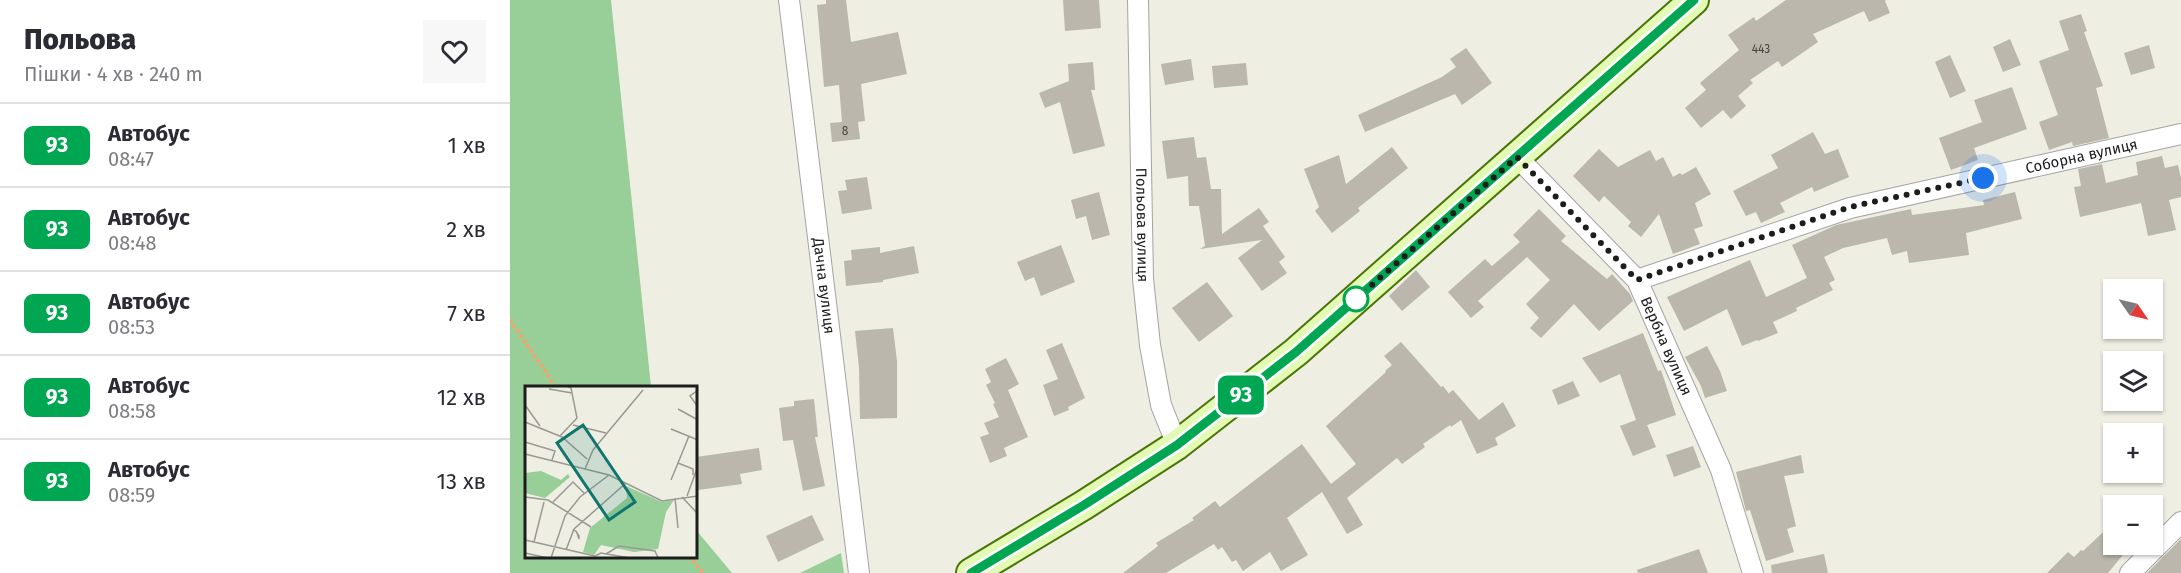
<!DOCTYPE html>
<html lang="uk">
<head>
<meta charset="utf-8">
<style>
  body { margin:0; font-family:"Fira Sans",sans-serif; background:#f7f7f7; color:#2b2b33; height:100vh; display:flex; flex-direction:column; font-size:22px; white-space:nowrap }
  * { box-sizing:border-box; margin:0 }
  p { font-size:20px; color:#7c7c81 }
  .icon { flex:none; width:33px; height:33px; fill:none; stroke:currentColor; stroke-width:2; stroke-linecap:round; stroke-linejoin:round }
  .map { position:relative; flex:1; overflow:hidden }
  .side { display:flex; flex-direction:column; background:#fff; width:510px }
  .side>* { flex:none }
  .badge { padding:0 12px; border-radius:9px; font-size:21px; line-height:39px }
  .needle { width:39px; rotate:124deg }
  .buttons { position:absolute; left:1593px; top:279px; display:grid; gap:12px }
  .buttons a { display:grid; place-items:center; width:60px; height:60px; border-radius:0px; background:#fff; box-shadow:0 2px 4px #0004; font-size:30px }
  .you { position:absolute; width:30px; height:30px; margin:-15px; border:4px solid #fff; border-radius:50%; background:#1a73e8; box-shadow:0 0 0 9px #1a73e833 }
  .map>.badge { position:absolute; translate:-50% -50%; box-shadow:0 0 0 3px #fff }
  .round { display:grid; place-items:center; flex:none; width:63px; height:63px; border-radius:0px; background:#f7f7f7 }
  .head { display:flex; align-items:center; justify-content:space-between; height:102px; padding:0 24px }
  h1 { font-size:28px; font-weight:800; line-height:45px }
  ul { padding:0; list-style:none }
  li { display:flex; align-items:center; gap:18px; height:84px; padding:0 24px; border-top:2px solid #e1e1e2 }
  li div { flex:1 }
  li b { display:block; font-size:22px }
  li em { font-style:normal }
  li .badge { min-width:66px; font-weight:700; text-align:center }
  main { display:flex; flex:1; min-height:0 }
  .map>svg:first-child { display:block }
</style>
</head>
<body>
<main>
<section class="side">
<div class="head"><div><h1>Польова</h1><p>Пішки · 4 хв · 240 m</p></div><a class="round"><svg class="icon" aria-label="heart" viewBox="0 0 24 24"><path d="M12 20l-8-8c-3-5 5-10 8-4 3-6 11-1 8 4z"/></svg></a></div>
<ul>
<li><span class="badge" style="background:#00a651;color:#fff">93</span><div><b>Автобус</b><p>08:47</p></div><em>1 хв</em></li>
<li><span class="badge" style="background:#00a651;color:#fff">93</span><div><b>Автобус</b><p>08:48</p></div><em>2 хв</em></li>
<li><span class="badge" style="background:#00a651;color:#fff">93</span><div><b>Автобус</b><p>08:53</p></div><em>7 хв</em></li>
<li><span class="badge" style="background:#00a651;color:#fff">93</span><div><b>Автобус</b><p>08:58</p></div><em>12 хв</em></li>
<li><span class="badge" style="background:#00a651;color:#fff">93</span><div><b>Автобус</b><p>08:59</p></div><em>13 хв</em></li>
</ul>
</section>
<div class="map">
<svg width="1671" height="573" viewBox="0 0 1671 573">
  <rect width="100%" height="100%" fill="#eeeee3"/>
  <g fill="#98ce97">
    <polygon points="0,0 101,0 141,387 16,387 16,556 186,556 186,530 222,573 0,573"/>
    <polygon points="331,553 334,573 290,573"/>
  </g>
  <g fill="#bbb7ac">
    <polygon points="316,0 336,0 341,42 388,32 397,74 351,84 355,121 348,122 350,139 322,142 320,123 332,122 329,85 314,87 307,5 316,4"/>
    <polygon points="553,0 589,0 591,28 555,31"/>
    <polygon points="1276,0 1376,0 1375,1 1380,13 1359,22 1354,11 1303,34 1308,42 1272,67 1268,61 1240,80 1243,83 1228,96 1236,106 1221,119 1213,110 1191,128 1175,108 1196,90 1190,83 1229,50 1218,35 1244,17 1246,21"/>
    <polygon points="1571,14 1577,31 1574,32 1593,86 1586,88 1599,138 1563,146 1562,142 1539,150 1529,122 1548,115 1529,61 1559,50 1549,21"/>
    <polygon points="1500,39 1511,65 1493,72 1483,47"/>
    <polygon points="1639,45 1645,68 1621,75 1614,53"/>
    <polygon points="956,48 982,83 952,105 945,94 855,132 848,115 932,77 946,67 940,59"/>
    <polygon points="1440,55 1456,91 1440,98 1425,62"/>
    <polygon points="681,59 684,80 655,85 651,64"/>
    <polygon points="583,62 585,90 581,90 595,146 563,154 550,102 535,108 529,93 559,81 558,64"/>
    <polygon points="736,63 738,85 704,88 702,66"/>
    <polygon points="1502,87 1517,129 1464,148 1468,160 1441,170 1429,138 1472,122 1464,100"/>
    <polygon points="1303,132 1315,154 1328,149 1339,177 1304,192 1302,187 1270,203 1275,212 1251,223 1246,212 1236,216 1223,191 1268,168 1261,155"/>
    <polygon points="684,137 687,158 696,157 701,189 711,189 712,234 749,208 759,222 753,226 775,257 769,262 777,273 752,291 728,258 752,240 690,249 695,246 689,206 679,206 678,176 657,179 652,141"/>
    <polygon points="882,147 898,168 848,208 850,211 822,233 805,211 809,207 794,169 829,155 836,184"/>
    <polygon points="1089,149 1108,167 1140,150 1146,161 1153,157 1163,177 1170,173 1172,175 1186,167 1201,194 1185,203 1193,226 1184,229 1190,244 1163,254 1149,214 1131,237 1118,226 1121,222 1094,196 1089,202 1063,176"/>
    <polygon points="1652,156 1655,168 1668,165 1671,178 1671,197 1659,200 1666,230 1638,236 1631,203 1570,217 1564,187 1571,186 1568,169 1592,164 1596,183 1628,175 1626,162"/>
    <polygon points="357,177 362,209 332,214 328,191 337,190 335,180"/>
    <polygon points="589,192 600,235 582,240 576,216 566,219 561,200"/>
    <polygon points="1505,192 1512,219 1456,233 1459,255 1399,263 1397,251 1382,255 1377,238 1333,248 1314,257 1325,280 1319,283 1323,290 1286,308 1287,311 1263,322 1268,333 1248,341 1247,340 1232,346 1217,309 1174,331 1157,297 1240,260 1256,297 1297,278 1282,245 1326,225 1401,209 1402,215 1474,205 1473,200"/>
    <polygon points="1029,209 1056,236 1051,241 1097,279 1102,274 1120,294 1123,301 1089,331 1064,304 1031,338 1020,328 1029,318 1016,304 1040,280 1017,257 968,301 974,307 961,318 938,292 975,259 982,266 1010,242 1003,235"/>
    <polygon points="551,245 565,282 531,296 524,277 515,281 507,262"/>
    <polygon points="404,246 409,273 373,280 373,282 336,286 334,261 342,260 341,250 370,247 370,253"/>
    <polygon points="906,270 920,287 892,311 879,296"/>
    <polygon points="697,282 723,316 689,342 662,308"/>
    <polygon points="383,328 387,361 387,418 350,419 349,368 345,331"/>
    <polygon points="1133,333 1148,371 1151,370 1166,415 1137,425 1146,447 1123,456 1110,426 1126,420 1110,374 1090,383 1072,358"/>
    <polygon points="891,342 931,387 933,386 940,395 939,393 943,390 969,420 993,402 1006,426 985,438 988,445 967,454 951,420 941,427 940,425 913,444 915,447 892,464 887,458 837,498 853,525 837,534 812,492 777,518 798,555 771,571 760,552 733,571 726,560 722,562 712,547 708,550 704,544 656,573 613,573 648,546 646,543 684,520 682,518 705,501 710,507 792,444 821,484 846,464 816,426 876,372 875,371 882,365 874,356"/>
    <polygon points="552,343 575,398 558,407 559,410 544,416 533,385 548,379 536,350"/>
    <polygon points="1197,346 1210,371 1217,391 1195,398 1191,386 1175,357"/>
    <polygon points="496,358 509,384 498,390 518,437 494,448 497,456 480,463 470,437 479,434 474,423 489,417 483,404 485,403 476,385 481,382 475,369"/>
    <polygon points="1063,381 1070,396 1048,405 1042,390"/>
    <polygon points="304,399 308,437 305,437 315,486 293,491 283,440 273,441 269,408 284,406 284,401"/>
    <polygon points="1183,446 1191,467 1164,477 1156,455"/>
    <polygon points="249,448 252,470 230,474 232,484 188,490 186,457"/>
    <polygon points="1291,455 1294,473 1274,476 1286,526 1277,529 1284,552 1256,561 1240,510 1236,511 1226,472"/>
    <polygon points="302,515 314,540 268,562 256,536"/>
    <polygon points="1604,522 1604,544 1622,544 1598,573 1537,573 1558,552 1564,557 1571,550 1573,551"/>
    <polygon points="1671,539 1671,573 1637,573"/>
    <polygon points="1189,549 1198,573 1128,573 1127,570"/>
    <polygon points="1314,554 1318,573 1262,573 1261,565"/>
  </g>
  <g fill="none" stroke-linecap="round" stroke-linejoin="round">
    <defs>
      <g id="street">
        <path id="s1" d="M279 0 349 573"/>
        <path id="s2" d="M628 0 633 279 640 345 651 405 667 445"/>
        <path id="s3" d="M1007 157 1127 280 1211 470 1243 573"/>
        <path id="s4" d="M1127 280 1340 208 1671 134"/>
        <polyline points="1620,573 1671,522"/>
      </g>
      <polyline id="secondary" points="461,573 574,505 667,445 786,352 1184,0"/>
    </defs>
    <use href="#street" stroke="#a4a4a4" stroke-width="22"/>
    <use href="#secondary" stroke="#497504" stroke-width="32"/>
    <g stroke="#fba067" stroke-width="4" stroke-dasharray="3 3" stroke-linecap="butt">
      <polyline points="0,320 46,387"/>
      <polyline points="179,556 193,573"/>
    </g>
    <use href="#street" stroke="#fff" stroke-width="20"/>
    <use href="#secondary" stroke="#e3fab5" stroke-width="28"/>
  </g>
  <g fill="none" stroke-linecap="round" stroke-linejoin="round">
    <defs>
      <polyline id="line" points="461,573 574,505 667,445 786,352 1184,0"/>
    </defs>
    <use href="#line" stroke="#fff" stroke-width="14"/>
    <use href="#line" stroke="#00a651" stroke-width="9"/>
    <polyline stroke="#1d1d1d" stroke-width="6" stroke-dasharray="0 10.8" points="846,299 1007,157 1127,280 1340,207 1473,178"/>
  </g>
  <circle fill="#fff" stroke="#00a651" stroke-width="3" cx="846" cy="299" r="12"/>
  <g text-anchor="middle" stroke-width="5" stroke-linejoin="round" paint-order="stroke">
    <g font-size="12" fill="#444441">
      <text x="1251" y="53">443</text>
      <text x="335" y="135">8</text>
    </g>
    <g font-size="15" fill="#1d1d1d" stroke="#fff">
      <text dy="5" stroke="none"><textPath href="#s4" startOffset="462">Соборна вулиця</textPath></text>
      <text dy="5" stroke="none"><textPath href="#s2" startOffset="225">Польова вулиця</textPath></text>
      <text dy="5" stroke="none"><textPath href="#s1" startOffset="288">Дачна вулиця</textPath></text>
      <text dy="5" stroke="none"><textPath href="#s3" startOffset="244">Вербна вулиця</textPath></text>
    </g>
  </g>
  <g transform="translate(15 386)">
    <rect width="172" height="172" fill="#eeeee3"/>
    <path d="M16 85 36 94 43 88 45 91 20 112 0 107V87ZM101 100 137 116 149 114 141 126 133 163 109 166 76 159 69 169 58 166 65 142 102 112Z" fill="#98ce97"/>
    <path fill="none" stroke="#9a9a94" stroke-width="1.5" d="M24 3 47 7M173 4 165 10 173 21M0 19 15 40M153 23 173 34M0 36 37 51 62 73M48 39 81 47M146 43 173 54M35 50 52 32 46 2 42 0M164 50 153 77 168 83V89M0 56 30 65 27 74M0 68 84 89 137 115 173 110M60 83 68 64 118 4M146 94 153 77M162 110 173 80M0 111 23 114 66 141M157 111 173 128M150 112 153 142M28 116 48 96 60 108M48 144 51 145 54 150V153L52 147M0 154 70 170M9 156 19 116M41 164 49 143 101 97M0 167 23 172M81 168 94 160 130 165 133 172M70 170 76 167 105 172M26 172 40 130 55 111 84 89"/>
    <path fill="#0f766e" fill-opacity="0.15" stroke="#0f766e" stroke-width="3" d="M58 39 110 116 84 134 32 57Z"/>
    <rect width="172" height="172" fill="none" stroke="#1d1d1d" stroke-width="3"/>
  </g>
</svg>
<div class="buttons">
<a><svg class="needle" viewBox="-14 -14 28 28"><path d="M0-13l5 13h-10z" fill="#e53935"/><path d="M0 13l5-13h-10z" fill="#7c7c81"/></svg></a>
<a><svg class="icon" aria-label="layers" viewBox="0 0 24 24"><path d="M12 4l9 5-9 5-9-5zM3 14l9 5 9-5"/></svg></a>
<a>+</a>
<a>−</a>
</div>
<div class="you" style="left:1473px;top:178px"></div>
<b class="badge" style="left:731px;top:395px;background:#00a651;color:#fff">93</b>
</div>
</main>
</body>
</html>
